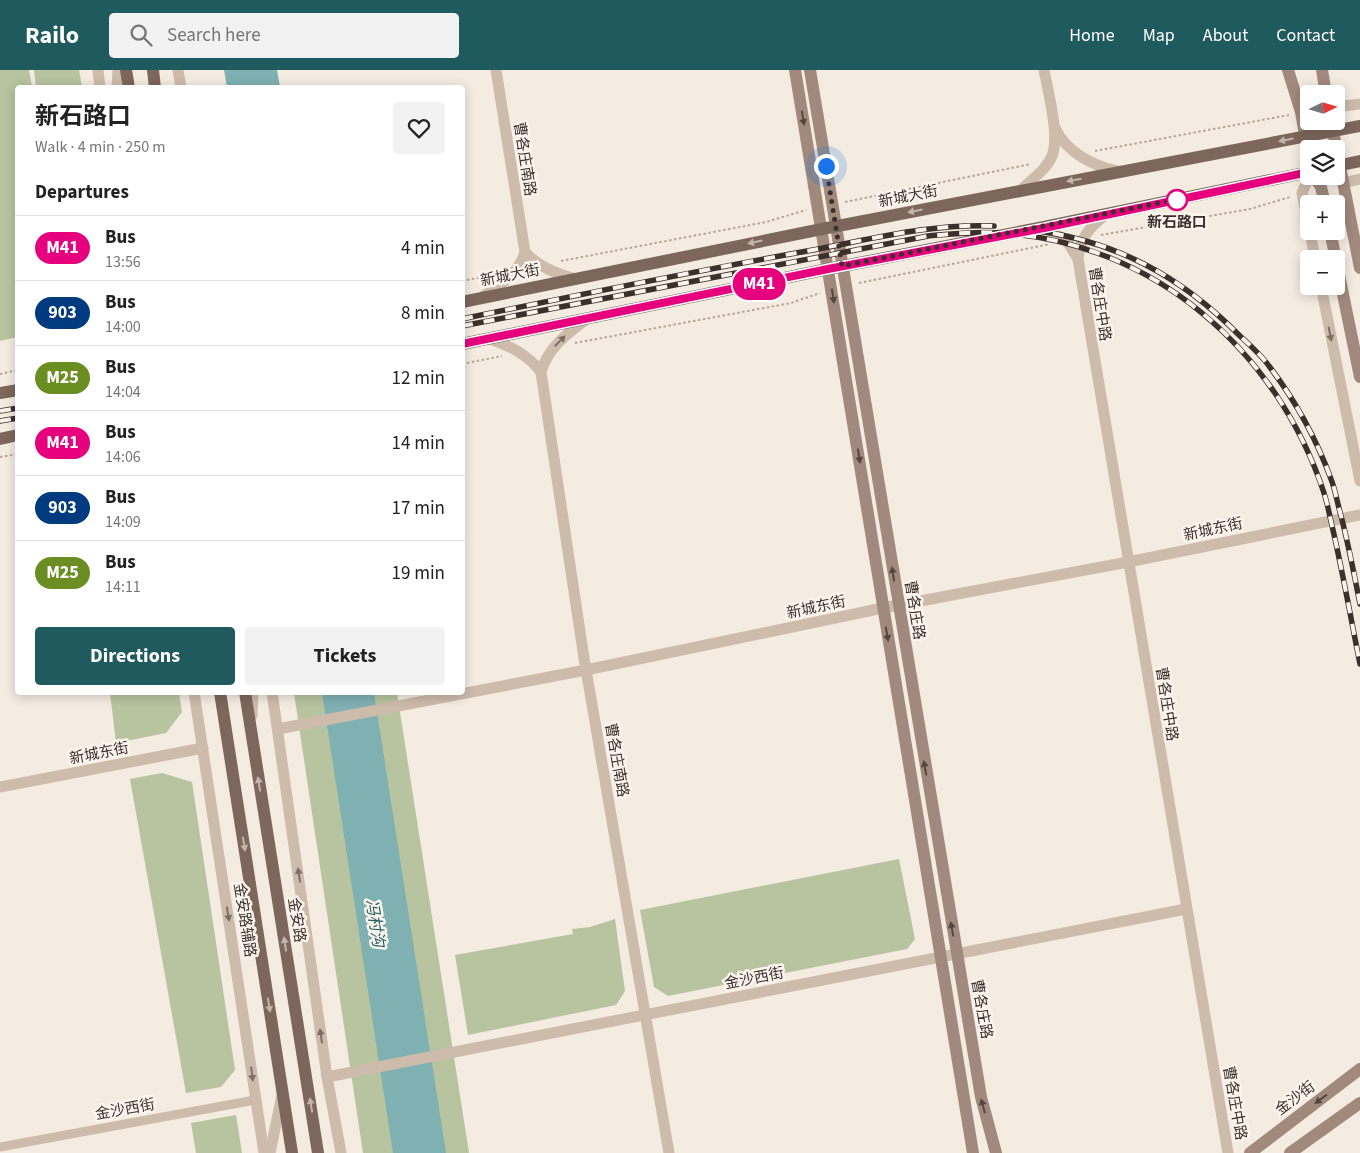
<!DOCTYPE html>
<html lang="en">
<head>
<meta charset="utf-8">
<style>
  body { margin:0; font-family:"Source Sans 3","Noto Sans SC",sans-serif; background:#f2f2f2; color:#222; height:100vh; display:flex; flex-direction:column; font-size:19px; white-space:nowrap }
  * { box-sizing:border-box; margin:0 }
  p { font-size:16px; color:#767676 }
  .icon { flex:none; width:28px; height:28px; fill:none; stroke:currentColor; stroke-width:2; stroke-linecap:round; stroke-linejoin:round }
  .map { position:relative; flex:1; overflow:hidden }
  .panel { position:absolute; left:15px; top:15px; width:450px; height:610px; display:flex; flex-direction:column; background:#fff; border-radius:5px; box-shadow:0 2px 12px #0003 }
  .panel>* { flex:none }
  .badge { padding:0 10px; border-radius:16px; font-size:18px; line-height:32px }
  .needle { width:32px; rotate:85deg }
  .controls { position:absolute; left:1300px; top:15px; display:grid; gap:10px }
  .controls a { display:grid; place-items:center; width:45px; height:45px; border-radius:5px; background:#fff; box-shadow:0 2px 12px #0003; font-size:25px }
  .you { position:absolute; width:25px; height:25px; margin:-12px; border:4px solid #fff; border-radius:50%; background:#1a73e8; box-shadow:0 0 0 8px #1a73e833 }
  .map>.badge { position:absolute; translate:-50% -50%; box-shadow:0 0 0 2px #fff }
  h2 { padding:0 20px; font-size:19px; line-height:45px }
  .round { display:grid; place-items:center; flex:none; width:52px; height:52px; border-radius:5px; background:#f2f2f2 }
  .head { display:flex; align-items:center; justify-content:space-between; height:85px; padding:0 20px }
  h1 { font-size:24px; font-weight:700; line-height:38px }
  .cta { display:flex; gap:10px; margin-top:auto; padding:10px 20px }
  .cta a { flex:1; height:58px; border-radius:5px; background:#1f5a5e; color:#fff; font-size:20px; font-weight:700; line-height:58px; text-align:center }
  .cta a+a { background:#f2f2f2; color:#222 }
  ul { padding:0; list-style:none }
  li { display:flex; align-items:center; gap:15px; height:65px; padding:0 20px; border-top:1px solid #e0e0e0 }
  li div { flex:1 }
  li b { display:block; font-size:19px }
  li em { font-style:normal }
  li .badge { min-width:55px; font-weight:700; text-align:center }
  header { display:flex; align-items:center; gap:30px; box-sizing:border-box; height:70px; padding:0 25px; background:#1f5a5e; color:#fff }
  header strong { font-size:24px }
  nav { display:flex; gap:28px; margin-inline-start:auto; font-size:18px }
  .search { width:350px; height:45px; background:#f2f2f2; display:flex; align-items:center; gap:12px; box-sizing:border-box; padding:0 18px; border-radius:5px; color:#767676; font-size:19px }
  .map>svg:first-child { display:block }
</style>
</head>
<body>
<header>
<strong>Railo</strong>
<div class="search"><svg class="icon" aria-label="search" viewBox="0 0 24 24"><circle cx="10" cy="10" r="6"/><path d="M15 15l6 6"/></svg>Search here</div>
<nav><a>Home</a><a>Map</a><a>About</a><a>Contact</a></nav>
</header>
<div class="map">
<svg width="1360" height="1083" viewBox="0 0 1360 1083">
  <rect width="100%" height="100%" fill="#f4ebe1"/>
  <g fill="#b8c4a0">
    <polygon points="0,0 29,0 32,17 18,18 17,267 0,271"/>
    <polygon points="34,0 79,0 82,17 36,17"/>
    <polygon points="110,623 179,623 182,642 166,663 116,673"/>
    <polygon points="294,623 397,623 469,1083 363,1083"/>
    <polygon points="162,703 192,712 235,1000 221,1017 186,1023 130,709"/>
    <polygon points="899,789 915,869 907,879 668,926 654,917 640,840"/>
    <polygon points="615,849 625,921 616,935 468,965 455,885 573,864 572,859 590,857"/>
    <polygon points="236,1045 242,1083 196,1083 191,1053"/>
  </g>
  <g fill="#7fb0b2">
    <polygon points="224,0 277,0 280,17 227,17"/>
    <polygon points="322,623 374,623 446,1083 393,1083"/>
  </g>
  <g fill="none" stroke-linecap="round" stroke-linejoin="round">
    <g stroke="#b9a596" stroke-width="2" stroke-dasharray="2.5 2.5" stroke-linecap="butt">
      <polyline points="1095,81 1289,45"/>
      <polyline points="845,132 1031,94"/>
      <polyline points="1101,165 1250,139 1290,127"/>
      <polyline points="561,191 766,152 806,140"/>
      <polyline points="462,211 493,205"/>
      <polyline points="859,213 1050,174"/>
      <polyline points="575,273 791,233 820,223"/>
      <polyline points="462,294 502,286"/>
      <polyline points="0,304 18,300"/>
      <polyline points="0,387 18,384"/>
    </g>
    <polyline stroke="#cdbbac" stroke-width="9" points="0,1077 255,1030"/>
    <g stroke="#cdbbac" stroke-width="11">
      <polyline points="98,0 100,18"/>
      <polyline points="178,0 181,18"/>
      <polyline points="117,18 118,0"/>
      <polyline points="1336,37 1360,34"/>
      <path d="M1055 58C1066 82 1093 96 1117 101"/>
      <polyline points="1343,113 1360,109"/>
      <path d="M1020 121C1031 110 1046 100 1052 86 1060 67 1048 21 1044 0"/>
      <path d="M1105 145C1089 158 1080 168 1078 189L1228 1083"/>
      <polyline points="1044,157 1067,171 1078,189"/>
      <polyline points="1309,157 1302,123 1309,106"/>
      <polyline points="1310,161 1315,189"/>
      <path d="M525 182C538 197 557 204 576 209"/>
      <polyline points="1321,216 1360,411"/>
      <path d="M482 227C500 215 519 204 525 182L496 0"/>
      <path d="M588 248C568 263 548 277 541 302L584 588 669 1083"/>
      <path d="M490 269C510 276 527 284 541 302"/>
      <polyline points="194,622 264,1083"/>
      <polyline points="272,622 327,1007 341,1083"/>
      <polyline points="252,646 253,622"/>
      <polyline points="278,659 586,600 883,538 1128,492 1360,445"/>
      <polyline points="0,717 203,678"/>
      <polyline points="327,1007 1186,839"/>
      <polyline points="270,1083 282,1025"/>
    </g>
    <g stroke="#a18a7d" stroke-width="12">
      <polyline points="795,0 973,1083"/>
      <polyline points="810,0 981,1027 996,1083"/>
      <polyline points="1288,0 1301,42 1309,88"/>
      <polyline points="1322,0 1326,24"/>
      <polyline points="1331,51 1360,198"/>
      <polyline points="1314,106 1321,117 1325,134"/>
      <polyline points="1330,161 1336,189"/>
      <polyline points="1336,190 1360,307"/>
      <polyline points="1250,1083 1360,999"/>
      <polyline points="1290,1083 1360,1033"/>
    </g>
    <g stroke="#7d675c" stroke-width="12">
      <polyline points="126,0 129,18"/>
      <polyline points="153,0 155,18"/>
      <polyline points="1336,96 1360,91"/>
      <polyline points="462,232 822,159 1360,56"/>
      <polyline points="462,274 828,199 1044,157 1309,102"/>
      <polyline points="0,323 18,320"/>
      <polyline points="0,369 18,365"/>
      <polyline points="220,622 292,1083"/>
      <polyline points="245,622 318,1083"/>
    </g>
    <defs>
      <g id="rail">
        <path d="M1031 160C1114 170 1181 206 1240 266 1250 275 1261 285 1269 296 1295 330 1316 368 1331 409 1335 419 1337 431 1340 442 1348 472 1354 503 1360 534"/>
        <path d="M462 249C577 225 692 202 807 181 868 170 931 153 994 156"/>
        <path d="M462 256 928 166C951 164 976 161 1000 163 1153 172 1277 280 1324 423 1328 435 1330 448 1333 460 1343 504 1351 549 1360 594"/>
        <polyline points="0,341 18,338"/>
        <polyline points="0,351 18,348"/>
      </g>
    </defs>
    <use href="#rail" stroke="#3b302b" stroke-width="5.5"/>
    <use href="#rail" stroke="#fbf5ee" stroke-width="4" stroke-dasharray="11" stroke-linecap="butt"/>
  </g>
  <defs><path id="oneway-solid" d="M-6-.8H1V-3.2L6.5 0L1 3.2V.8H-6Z" transform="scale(1.25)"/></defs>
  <g fill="#544640">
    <use href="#oneway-solid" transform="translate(803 48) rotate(80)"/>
    <use href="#oneway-solid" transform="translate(833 226) rotate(81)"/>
    <use href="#oneway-solid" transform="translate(859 386) rotate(81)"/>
    <use href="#oneway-solid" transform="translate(893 504) rotate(-99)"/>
    <use href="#oneway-solid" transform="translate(887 564) rotate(80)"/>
    <use href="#oneway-solid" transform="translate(925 698) rotate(-100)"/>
    <use href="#oneway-solid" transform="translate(952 859) rotate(-100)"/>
    <use href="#oneway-solid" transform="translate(1321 1029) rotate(143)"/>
    <use href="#oneway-solid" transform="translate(983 1036) rotate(-105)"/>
  </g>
  <g fill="#c2b5ac">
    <use href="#oneway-solid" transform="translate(1286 70) rotate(169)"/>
    <use href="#oneway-solid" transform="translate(1074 110) rotate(170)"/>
    <use href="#oneway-solid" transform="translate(915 141) rotate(169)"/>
    <use href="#oneway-solid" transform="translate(755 172) rotate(168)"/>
    <use href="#oneway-solid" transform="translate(259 714) rotate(-99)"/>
    <use href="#oneway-solid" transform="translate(244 774) rotate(81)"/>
    <use href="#oneway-solid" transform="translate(285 874) rotate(-99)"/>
    <use href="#oneway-solid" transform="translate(269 935) rotate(81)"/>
    <use href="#oneway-solid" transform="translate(311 1035) rotate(-99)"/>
  </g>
  <g fill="#7d6f65">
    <use href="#oneway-solid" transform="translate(1330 264) rotate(79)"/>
    <use href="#oneway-solid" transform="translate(560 271) rotate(-45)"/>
    <use href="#oneway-solid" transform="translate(299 805) rotate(-98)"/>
    <use href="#oneway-solid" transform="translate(228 844) rotate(81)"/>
    <use href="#oneway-solid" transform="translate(321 966) rotate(-98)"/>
    <use href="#oneway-solid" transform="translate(252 1004) rotate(83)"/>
  </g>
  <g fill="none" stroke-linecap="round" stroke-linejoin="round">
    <defs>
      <polyline id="line" points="462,274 828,199 1044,158 1309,102"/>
    </defs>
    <use href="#line" stroke="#fff" stroke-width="11"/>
    <use href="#line" stroke="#e6007e" stroke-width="8"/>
    <polyline stroke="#3b302b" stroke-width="5" stroke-dasharray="0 9" points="826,96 842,196 1179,129 1177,130"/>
  </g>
  <circle fill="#fff" stroke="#e6007e" stroke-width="2.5" cx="1177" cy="130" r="10"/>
  <g text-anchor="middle" stroke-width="5" stroke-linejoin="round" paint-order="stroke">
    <g font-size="15" fill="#3b302b" stroke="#fbf5ee">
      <text transform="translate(525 89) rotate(81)" y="5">曹各庄南路</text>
      <text transform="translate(908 126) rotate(-11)" y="5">新城大街</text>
      <text transform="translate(510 205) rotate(-11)" y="5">新城大街</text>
      <text transform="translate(1100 234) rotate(81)" y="5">曹各庄中路</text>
      <text transform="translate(1213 459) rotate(-12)" y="5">新城东街</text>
      <text transform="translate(816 537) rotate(-12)" y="5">新城东街</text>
      <text transform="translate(915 540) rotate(81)" y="5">曹各庄路</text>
      <text transform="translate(1167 634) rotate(81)" y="5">曹各庄中路</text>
      <text transform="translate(99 683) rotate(-11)" y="5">新城东街</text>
      <text transform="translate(617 690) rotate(80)" y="5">曹各庄南路</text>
      <text transform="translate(245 850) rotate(81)" y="5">金安路辅路</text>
      <text transform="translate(297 850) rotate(81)" y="5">金安路</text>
      <text transform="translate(754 908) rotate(-11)" y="5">金沙西街</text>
      <text transform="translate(982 939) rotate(80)" y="5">曹各庄路</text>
      <text transform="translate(1295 1028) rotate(-37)" y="5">金沙街</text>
      <text transform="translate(1235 1033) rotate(80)" y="5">曹各庄中路</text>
      <text transform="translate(125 1039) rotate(-10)" y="5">金沙西街</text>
    </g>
    <g font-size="15" font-weight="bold" fill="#3b302b" stroke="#fbf5ee">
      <text x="1177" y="157">新石路口</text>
    </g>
    <g font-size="16" font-style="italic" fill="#1f5a5e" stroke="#fbf5ee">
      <text transform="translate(376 853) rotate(81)" y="6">冯村沟</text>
    </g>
  </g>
</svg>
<div class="controls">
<a><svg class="needle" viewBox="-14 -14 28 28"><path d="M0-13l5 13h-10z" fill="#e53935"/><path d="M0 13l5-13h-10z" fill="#767676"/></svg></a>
<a><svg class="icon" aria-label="layers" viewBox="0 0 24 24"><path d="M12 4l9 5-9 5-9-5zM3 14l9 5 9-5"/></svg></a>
<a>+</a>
<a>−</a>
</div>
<div class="you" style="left:826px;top:96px"></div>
<b class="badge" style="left:759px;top:214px;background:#e6007e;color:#fff">M41</b>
<section class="panel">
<div class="head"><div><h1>新石路口</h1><p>Walk · 4 min · 250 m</p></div><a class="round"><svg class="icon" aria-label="heart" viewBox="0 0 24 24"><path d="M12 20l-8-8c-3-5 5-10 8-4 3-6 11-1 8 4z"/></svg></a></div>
<h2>Departures</h2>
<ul>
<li><span class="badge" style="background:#e6007e;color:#fff">M41</span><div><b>Bus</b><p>13:56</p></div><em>4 min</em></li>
<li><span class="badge" style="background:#003b80;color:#fff">903</span><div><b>Bus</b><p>14:00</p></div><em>8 min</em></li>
<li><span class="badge" style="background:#6b8e23;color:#fff">M25</span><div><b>Bus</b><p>14:04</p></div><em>12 min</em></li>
<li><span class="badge" style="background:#e6007e;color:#fff">M41</span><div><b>Bus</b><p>14:06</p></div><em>14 min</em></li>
<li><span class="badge" style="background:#003b80;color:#fff">903</span><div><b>Bus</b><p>14:09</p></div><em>17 min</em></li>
<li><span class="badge" style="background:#6b8e23;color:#fff">M25</span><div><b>Bus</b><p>14:11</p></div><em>19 min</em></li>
</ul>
<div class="cta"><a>Directions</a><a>Tickets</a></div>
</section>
</div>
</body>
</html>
